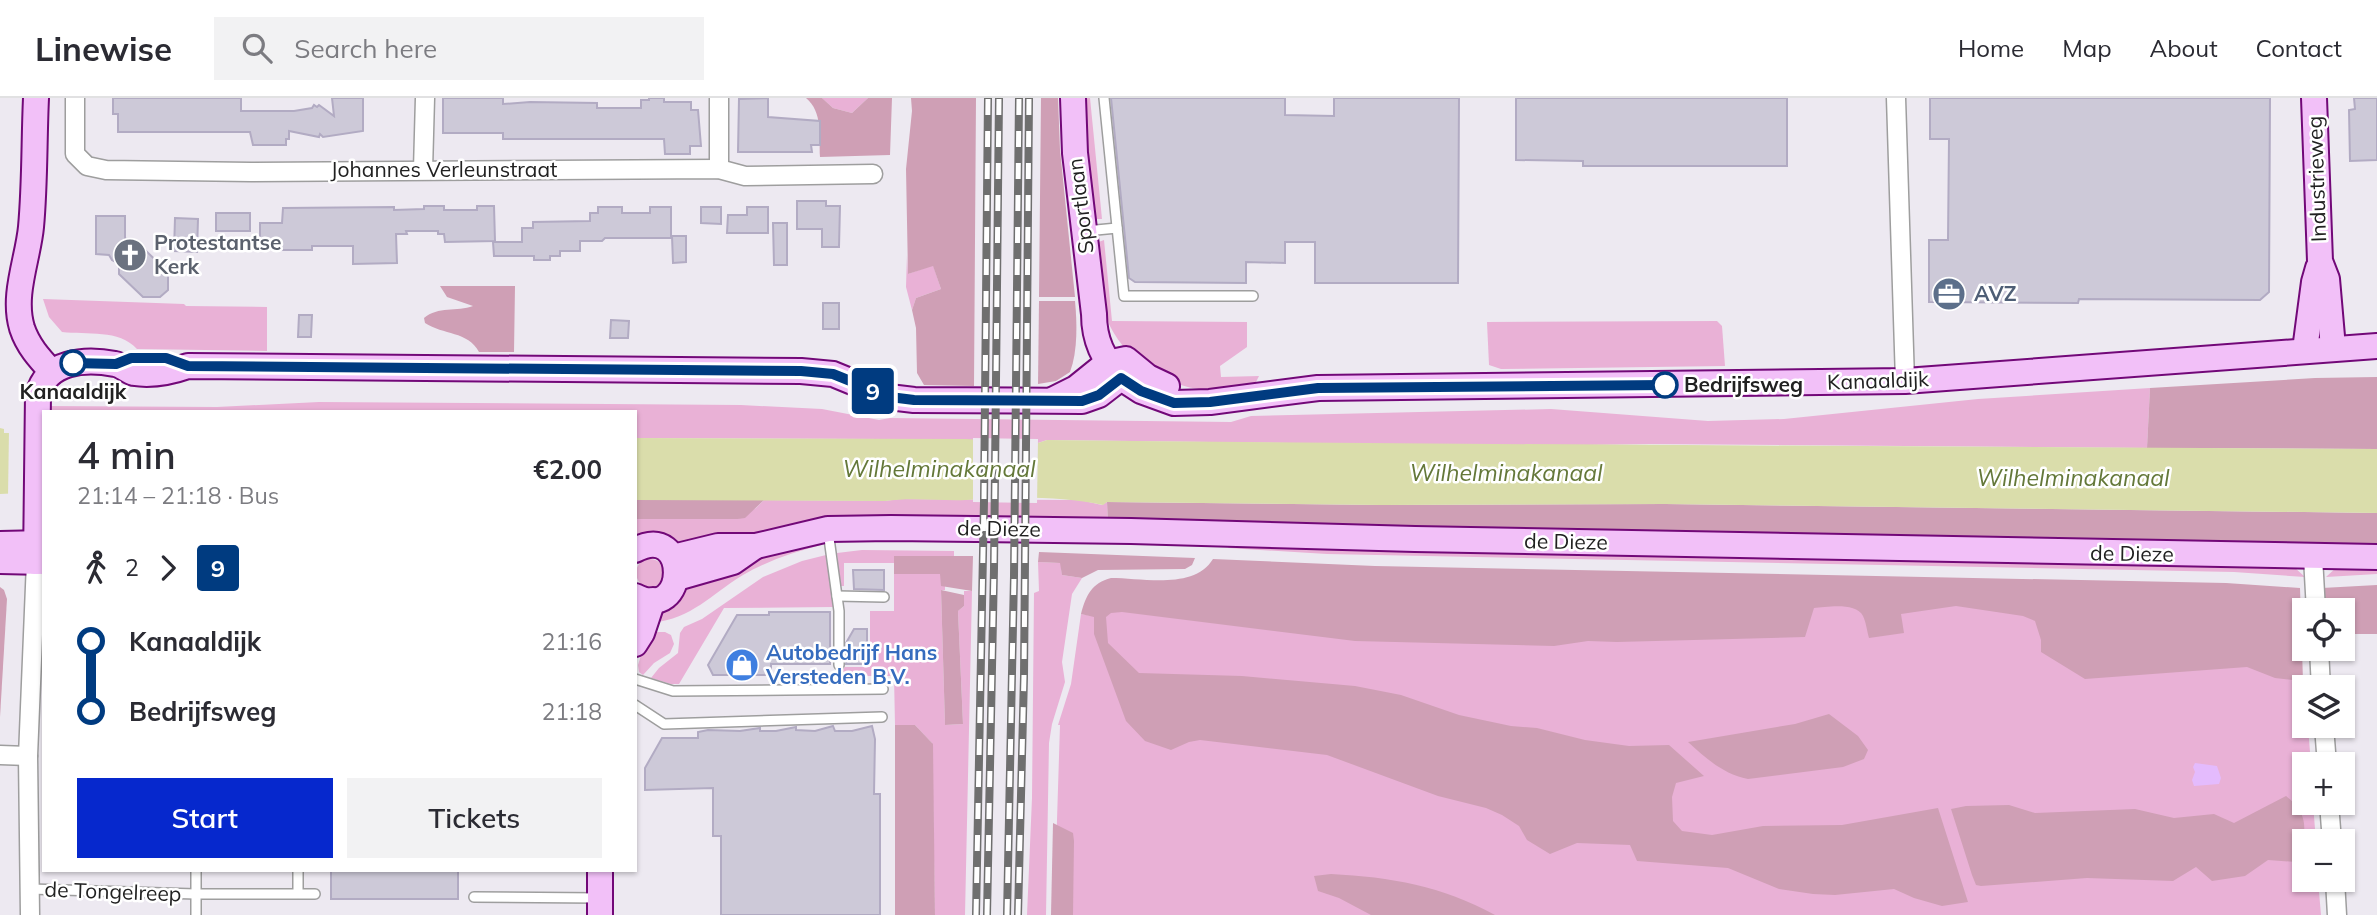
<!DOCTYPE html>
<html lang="en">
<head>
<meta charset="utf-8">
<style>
  body { margin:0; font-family:Mulish,sans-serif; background:#f2f2f3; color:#2b2b33; height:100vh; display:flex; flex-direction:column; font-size:26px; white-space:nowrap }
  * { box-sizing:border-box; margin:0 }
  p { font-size:23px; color:#7c7c81 }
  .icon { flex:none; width:38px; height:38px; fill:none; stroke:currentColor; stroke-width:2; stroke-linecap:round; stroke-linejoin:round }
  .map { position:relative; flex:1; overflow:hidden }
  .side { position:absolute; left:42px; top:312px; width:595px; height:462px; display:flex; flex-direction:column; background:#fff; border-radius:0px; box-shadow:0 2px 5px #0004 }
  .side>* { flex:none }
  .badge { padding:0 14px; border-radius:5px; font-size:24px; line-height:46px }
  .buttons { position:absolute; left:2292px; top:500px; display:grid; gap:14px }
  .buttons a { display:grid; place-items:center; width:63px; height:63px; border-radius:0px; background:#fff; box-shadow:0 2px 5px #0004; font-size:35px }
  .map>.badge { position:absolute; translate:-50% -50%; box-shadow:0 0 0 4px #fff }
  .legs { display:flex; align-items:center; gap:10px; height:77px; padding:0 35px; font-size:23px }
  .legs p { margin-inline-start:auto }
  .overview { display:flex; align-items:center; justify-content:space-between; height:119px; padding:0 35px }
  h1 { font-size:38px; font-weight:600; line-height:52px }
  .action { display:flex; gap:14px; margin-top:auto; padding:14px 35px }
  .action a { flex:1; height:80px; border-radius:0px; background:#0628cd; color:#fff; font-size:28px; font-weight:600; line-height:80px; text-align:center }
  .action a+a { background:#f2f2f3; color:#2b2b33 }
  ul { padding:0 35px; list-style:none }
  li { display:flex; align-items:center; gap:24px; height:70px; font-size:26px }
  li i { display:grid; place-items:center; width:10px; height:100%; margin:0 9px; background:currentColor }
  li i::after { content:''; width:18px; height:18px; margin:-9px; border:5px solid; border-radius:50%; background:#fff }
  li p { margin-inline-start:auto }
  li:first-child i { background:linear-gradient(#0000 50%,currentColor 0) }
  li:last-child i { background:linear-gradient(currentColor 50%,#0000 0) }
  header { display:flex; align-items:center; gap:42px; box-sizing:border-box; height:98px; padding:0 35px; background:#fff; border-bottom:2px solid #e1e1e2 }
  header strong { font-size:33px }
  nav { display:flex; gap:38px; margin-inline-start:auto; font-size:24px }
  .search { width:490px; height:63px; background:#f2f2f3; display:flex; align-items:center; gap:18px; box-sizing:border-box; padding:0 24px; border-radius:0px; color:#7c7c81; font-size:26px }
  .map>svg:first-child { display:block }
</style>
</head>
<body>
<header>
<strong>Linewise</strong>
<div class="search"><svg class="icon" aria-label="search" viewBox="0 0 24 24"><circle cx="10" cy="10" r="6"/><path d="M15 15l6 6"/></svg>Search here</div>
<nav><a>Home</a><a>Map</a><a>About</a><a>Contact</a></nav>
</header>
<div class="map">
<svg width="2377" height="817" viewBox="0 0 2377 817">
  <rect width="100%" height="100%" fill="#ede9f1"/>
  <g fill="#e9b1d6">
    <polygon points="822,0 868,0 852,15 833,10"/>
    <polygon points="1082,0 1090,0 1102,121 1092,121"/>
    <path d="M1104 142 1112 223 1247 224V249L1220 268 1221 279 1259 278 1255 286C1241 288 1226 292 1212 292 1165 292 1114 255 1103 209 1098 189 1098 166 1096 145Z"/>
    <polygon points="907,157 908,176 933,167 941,191 916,200 912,212 906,189"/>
    <path d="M43 201 184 206 186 208 267 209V253L137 251C119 231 87 237 62 234L49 219Z"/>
    <polygon points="1717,223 1722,228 1725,268 1501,271 1489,267 1487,224"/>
    <polygon points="2150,290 2147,350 1650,346 1526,348 1047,342 1038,345 883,341 635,340 635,313 45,313 43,308 217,309 319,304 741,307 822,311 879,322 890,320 1231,324 1251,318 1551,311 1708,323 1784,321 1978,301"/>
    <polygon points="900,401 1080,402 1102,407 1107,404 1108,424 816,423 693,448 635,442 635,421 738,421 756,410 764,402 884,403"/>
    <path d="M818 441 821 447C794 454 767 463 743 477 710 497 693 520 652 525L654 518 698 480Z"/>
    <polygon points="1230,445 2294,469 2305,479 2234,474 1327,456 1228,450"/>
    <polygon points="862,452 954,453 954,458 894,458 894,465 844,465 844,488 840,488 837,455"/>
    <polygon points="826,457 833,509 724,510 679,586 671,586 651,580 659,570 678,555 680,535 684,529 702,521 763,479 802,463"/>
    <circle cx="650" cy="475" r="14"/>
    <polygon points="1038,464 1061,465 1062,477 1082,480 1072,496 1062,564 1065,584 1052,626 1049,645 1046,817 1027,817 1032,700 1034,495 1039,493"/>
    <polygon points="2377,467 2377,476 2326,479 2338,468"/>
    <polygon points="894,476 941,476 941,488 945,488 945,492 941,492 945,627 963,626 958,513 964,508 964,493 972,493 965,817 935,817 932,645 915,627 895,627 894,578 843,578 843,571 845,569 870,569 870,513 894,513"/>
    <polygon points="2292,501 2305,605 2305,628 2308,628 2311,667 2305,667 2305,705 2313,705 2316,744 2305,744 2305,782 2318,782 2321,817 1054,817 1060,627 1058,627 1071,586 1081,516 1093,518 1093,503"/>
    <polygon points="648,534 665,534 671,537 674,546 670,555 654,565 643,577 639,574 638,567"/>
  </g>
  <g fill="#cf9fb5">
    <path d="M806 0H822L833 10 852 15 868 0H892L890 57 820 59C819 38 823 14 806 0Z"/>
    <polygon points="911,0 976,0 974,288 924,287 917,275 916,230 912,212 916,200 941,191 933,168 908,176 906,71 912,13"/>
    <polygon points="1041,0 1058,0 1060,52 1075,199 1039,199"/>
    <path d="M440 188H515L514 254H479C468 233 443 237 425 225L424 220C438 208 457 214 473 208L447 199Z"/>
    <path d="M1039 203H1075C1077 224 1078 253 1070 274L1056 283 1038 286Z"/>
    <polygon points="2377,279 2377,351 2147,350 2150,290 2315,280"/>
    <polygon points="635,402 764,402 745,420 738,421 635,421"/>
    <polygon points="1107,404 1381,407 1665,406 2377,415 2377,450 1108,424"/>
    <polygon points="1039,454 1195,460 1192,467 1185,471 1098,472 1082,480 1062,477 1060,465 1038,464"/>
    <polygon points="894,458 973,458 972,493 941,488 940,476 894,476"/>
    <path d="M1213 461 1375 468 2226 485 2300 490 2303 583 2275 580 2247 569 2085 581 2041 554V542L2035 523 2023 518 1956 508 1901 516 1904 535 1869 540C1867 533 1866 524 1863 518 1856 504 1827 509 1814 510L1805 539 1617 544 1588 543 1554 548 1355 543 1122 514 1111 515 1106 519 1108 545 1139 575 1242 578 1355 588 1401 597 1459 617 1511 628 1537 630 1585 642 1629 648 1669 647 1704 678 1676 685 1672 699 1673 723 1682 733 1712 737 1763 728 1842 727 1938 710 1968 804 1942 808 1914 800 1894 791 1835 797 1813 796 1779 791 1728 770 1637 763 1630 747 1577 745 1550 756 1527 742 1519 728 1502 717 1486 710 1438 698 1327 657 1200 642 1189 644 1171 652 1145 643 1126 623 1094 536V519L1081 516C1086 497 1092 485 1111 480 1143 480 1194 492 1213 461Z"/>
    <polygon points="2377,487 2377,536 2343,536 2343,513 2324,513 2322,490"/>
    <polygon points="0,489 4,492 7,501 0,619"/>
    <polygon points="941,492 964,497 964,508 958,513 963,626 945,627"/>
    <path d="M1829 616 1858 638 1868 652 1864 661 1843 669 1748 681C1723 676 1707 661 1688 644L1795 626Z"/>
    <polygon points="895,627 915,627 933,646 935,817 895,817"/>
    <path d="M2286 698C2312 718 2305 736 2297 764L2268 762 2245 778 2212 783 2196 769 2173 783 2087 780 1981 788 1976 787 1972 777 1951 711 1966 708 2009 707 2035 715 2135 711 2174 720 2214 716 2234 725Z"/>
    <polygon points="1053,725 1073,735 1074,743 1073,817 1051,817"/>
    <path d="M1331 776C1391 779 1442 788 1495 817H1371L1339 800 1318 793 1314 778Z"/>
  </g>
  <polygon fill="#e4bbfd" points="2195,665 2217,668 2221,680 2219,686 2194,688 2192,682 2195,674 2193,669"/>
  <g fill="#daddab">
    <polygon points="0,330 4,331 4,335 44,335 44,394 0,396"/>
    <path d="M635 340 966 341 1038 345 1047 342C1490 347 1934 348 2377 351V415L1665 406 1381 407 1107 404 1103 407C1059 398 1010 399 966 402 939 403 912 399 885 403L635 402Z"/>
  </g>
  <g fill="#ede9f1">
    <polygon points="9,332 44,332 44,398 8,398"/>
    <polygon points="973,340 1038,341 1037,405 973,404"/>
  </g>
  <g fill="#cdc9d8" stroke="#b2abc3" stroke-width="2">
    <polygon points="113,0 241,0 241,13 294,13 312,10 314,7 317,9 319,7 334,18 332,0 363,0 363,33 323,39 320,36 319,39 289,33 289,41 286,41 286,47 253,47 250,34 118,34 118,16 113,16"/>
    <polygon points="443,0 503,0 503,6 530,4 597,5 597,10 641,10 641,2 649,2 649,0 664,0 664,4 691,4 691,12 698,12 701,48 690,48 690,56 665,56 664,41 503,41 503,35 443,35"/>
    <polygon points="768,0 768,19 820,23 820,47 811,47 812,54 738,54 739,1"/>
    <polygon points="1111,0 1285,0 1285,17 1334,18 1334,0 1459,0 1458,185 1315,185 1315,144 1285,144 1285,165 1246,164 1246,185 1135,184 1129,180"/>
    <polygon points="1516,0 1787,0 1787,68 1583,68 1583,63 1516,62"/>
    <polygon points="1930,0 2270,0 2269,194 2260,202 2079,201 2078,205 1929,204 1929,142 1948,142 1949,41 1930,41"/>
    <polygon points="2354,0 2377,0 2377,62 2350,63 2349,12 2355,11"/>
    <polygon points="797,103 826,103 826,108 840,108 839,149 822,149 822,131 797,131"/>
    <polygon points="424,108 444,108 444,112 477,112 477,108 494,108 495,143 445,144 444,136 438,136 438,133 406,133 407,136 396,136 397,165 353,166 353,148 312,148 312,152 276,152 276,148 260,148 260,125 282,125 283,110 394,109 394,112 424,111"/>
    <polygon points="598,109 622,109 622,115 650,115 650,109 671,109 671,140 605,140 602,143 580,143 580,153 560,153 560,158 550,158 550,162 534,162 534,158 494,158 493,144 522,144 522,130 533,130 533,124 590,123 590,115 598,115"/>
    <polygon points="701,109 721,109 721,126 701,125"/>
    <polygon points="747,109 768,109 768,135 727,135 728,117 747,117"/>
    <rect x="216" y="115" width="34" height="18"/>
    <polygon points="96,118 125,118 125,140 130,143 134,151 144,151 168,174 168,192 160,199 143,199 119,176 119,166 112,162 109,157 96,156"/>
    <polygon points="175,120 198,121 197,154 174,153"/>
    <polygon points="773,125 787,125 787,167 774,167"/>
    <polygon points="672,138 686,138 686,164 673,165"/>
    <rect x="823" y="205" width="16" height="26"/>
    <polygon points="299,217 312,217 311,239 298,239"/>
    <polygon points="611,222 629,223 628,240 610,240"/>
    <polygon points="853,472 884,472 884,492 854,491"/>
    <polygon points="769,514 830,514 830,566 771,566 771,577 713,577 708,567 737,517 769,517"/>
    <polygon points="854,531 867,531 867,566 846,566 846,545"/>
    <polygon points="833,628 835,633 852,633 872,628 875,641 874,696 880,696 880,817 721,817 721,738 713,738 713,690 645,692 645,670 662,640 698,640 698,634 708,632 740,633 760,630 760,633 776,633 796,629 796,632 815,633"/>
    <rect x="331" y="772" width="127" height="29"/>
  </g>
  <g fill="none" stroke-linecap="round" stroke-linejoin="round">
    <defs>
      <g id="lane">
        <polyline points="1104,0 1124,198 1253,198"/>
        <polyline points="1086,133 1117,130"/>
        <polyline points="828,433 839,513 839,567"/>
        <polyline points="837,498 884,499"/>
        <polyline points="635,581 673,593 883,591"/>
        <polyline points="635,607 664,626 882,619"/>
        <polyline points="196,772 196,817"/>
        <polyline points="30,791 196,796 315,796"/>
        <polyline points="298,795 298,772"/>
        <polyline points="474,799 598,800"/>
      </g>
      <g id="street">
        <polyline points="75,0 75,56 87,68 106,72 251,74 719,71 745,78 873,76"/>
        <polyline points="719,0 719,71"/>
        <polyline points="1896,0 1905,283"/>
        <polyline points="423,72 425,0"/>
        <polyline points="2313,459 2316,513"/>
        <polyline points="2319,551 2321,590"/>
        <polyline points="2324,628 2327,667"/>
        <polyline points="0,657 28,658"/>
        <polyline points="2329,705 2332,744"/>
        <polyline points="2335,782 2337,817"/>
        <polyline points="30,817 28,658 36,464"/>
      </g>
      <g id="secondary">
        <path d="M36 0C34 43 35 86 31 129 28 161 12 197 22 230 28 248 39 260 52 274"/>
        <path d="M1073 0 1075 55 1094 216C1094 242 1103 261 1121 280"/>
        <polyline points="2314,0 2320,163 2327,181 2333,250"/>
        <polyline points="2305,252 2314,184 2318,170"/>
        <polyline points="1052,302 1076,290 1107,265 1126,261 1148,279 1167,288"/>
        <polyline points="0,446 44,445"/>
        <path d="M635 452C690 423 689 526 635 498"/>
        <polyline points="673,459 718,448 756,448 828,431 891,430 1131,433 1415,441 2377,459"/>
        <polyline points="0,463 44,464"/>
        <path d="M36 464 38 297C46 263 85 260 115 266 122 267 127 273 134 275 153 278 171 274 188 268L801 273 833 276 889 299 914 302 1082 303 1099 297 1121 280 1141 293 1174 305 1210 304 1318 290 1905 283 2377 248"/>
        <polyline points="677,480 733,464 756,448"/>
        <polyline points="635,546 642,535 653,502"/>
        <polyline points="600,817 600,772"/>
      </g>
    </defs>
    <use href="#lane" stroke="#9e9e9e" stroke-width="12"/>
    <use href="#street" stroke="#9e9e9e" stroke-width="21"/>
    <use href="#secondary" stroke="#720878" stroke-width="28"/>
    <use href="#lane" stroke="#fff" stroke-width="9"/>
    <use href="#street" stroke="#fff" stroke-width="18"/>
    <use href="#secondary" stroke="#f2c0f8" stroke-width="24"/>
    <defs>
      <g id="rail">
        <polyline points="976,817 984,403 988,0"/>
        <polyline points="987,817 994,470 999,0"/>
        <polyline points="1007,817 1014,478 1019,0"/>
        <polyline points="1018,817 1024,578 1029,0"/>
      </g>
    </defs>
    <use href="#rail" stroke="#6f6f6f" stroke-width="8"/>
    <use href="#rail" stroke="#fff" stroke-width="5" stroke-dasharray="16" stroke-linecap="butt"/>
  </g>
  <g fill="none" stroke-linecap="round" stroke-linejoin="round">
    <defs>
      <polyline id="line-1" points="73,265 116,266 131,260 166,260 188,268 801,273 833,276 890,299 914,302 1082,303 1099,297 1121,280 1141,293 1174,305 1210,304 1318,290 1665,287"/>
    </defs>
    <use href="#line-1" stroke="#fff" stroke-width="16"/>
    <use href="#line-1" stroke="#003b80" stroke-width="10"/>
  </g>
  <defs>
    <symbol id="church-disc" viewBox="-11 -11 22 22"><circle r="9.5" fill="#6b7280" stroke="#fff"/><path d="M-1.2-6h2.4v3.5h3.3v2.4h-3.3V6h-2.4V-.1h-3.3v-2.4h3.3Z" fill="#fff"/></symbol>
    <symbol id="office-disc" viewBox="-11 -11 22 22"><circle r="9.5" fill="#5c6f8a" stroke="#fff"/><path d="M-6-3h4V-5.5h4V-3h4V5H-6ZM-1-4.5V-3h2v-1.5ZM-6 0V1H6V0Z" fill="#fff"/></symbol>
    <symbol id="shop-disc" viewBox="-11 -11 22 22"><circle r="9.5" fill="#3f7fe0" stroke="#fff"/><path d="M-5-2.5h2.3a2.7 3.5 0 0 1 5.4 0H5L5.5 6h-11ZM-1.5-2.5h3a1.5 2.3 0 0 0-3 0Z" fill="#fff"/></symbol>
  </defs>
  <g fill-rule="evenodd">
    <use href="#church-disc" x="111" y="138" width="38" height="38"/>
    <use href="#office-disc" x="1930" y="177" width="38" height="38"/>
    <use href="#shop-disc" x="723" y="548" width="38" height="38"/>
  </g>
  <g fill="#fff" stroke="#003b80" stroke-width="3.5">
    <circle cx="73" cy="265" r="12"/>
    <circle cx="1665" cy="287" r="12"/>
  </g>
  <g text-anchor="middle" stroke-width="5" stroke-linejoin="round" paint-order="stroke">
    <g font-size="21" fill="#212121" stroke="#fff">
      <text x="444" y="79">Johannes Verleunstraat</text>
      <text transform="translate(2317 81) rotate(-92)" y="7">Industrieweg</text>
      <text transform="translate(1081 108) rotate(-97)" y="7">Sportlaan</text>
      <text transform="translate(1878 283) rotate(-2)" y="7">Kanaaldijk</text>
      <text transform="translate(999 431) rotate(1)" y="7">de Dieze</text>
      <text transform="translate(1566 444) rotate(1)" y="7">de Dieze</text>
      <text transform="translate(2132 456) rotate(1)" y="7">de Dieze</text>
      <text transform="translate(113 794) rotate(2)" y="7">de Tongelreep</text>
    </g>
    <g font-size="21" font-weight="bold" fill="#5b616d" stroke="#fff" text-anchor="start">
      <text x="154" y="152">Protestantse<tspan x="154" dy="24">Kerk</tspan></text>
    </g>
    <g font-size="21" font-weight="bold" fill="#4e5e75" stroke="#fff" text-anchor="start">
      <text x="1974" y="203">AVZ</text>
    </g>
    <g font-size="21" font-weight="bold" fill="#212121" stroke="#fff" text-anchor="start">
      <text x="1684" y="294">Bedrijfsweg</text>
      <text x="73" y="301" text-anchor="middle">Kanaaldijk</text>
    </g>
    <g font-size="21" font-weight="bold" fill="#366cbe" stroke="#fff" text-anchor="start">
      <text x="766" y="562">Autobedrijf Hans<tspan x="766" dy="24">Versteden B.V.</tspan></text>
    </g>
    <g font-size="23" font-style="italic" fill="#647839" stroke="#fff">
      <text x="939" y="379">Wilhelminakanaal</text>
      <text x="1506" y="383">Wilhelminakanaal</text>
      <text x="2073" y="388">Wilhelminakanaal</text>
    </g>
  </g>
</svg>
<div class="buttons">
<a><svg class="icon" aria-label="locate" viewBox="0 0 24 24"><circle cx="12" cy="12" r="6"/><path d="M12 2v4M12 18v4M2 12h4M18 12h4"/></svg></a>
<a><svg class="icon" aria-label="layers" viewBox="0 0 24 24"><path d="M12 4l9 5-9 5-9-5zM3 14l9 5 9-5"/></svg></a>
<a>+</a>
<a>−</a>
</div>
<b class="badge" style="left:873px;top:293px;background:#003b80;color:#fff">9</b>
<section class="side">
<div class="overview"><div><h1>4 min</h1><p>21:14 – 21:18 · Bus</p></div><b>€2.00</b></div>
<div class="legs"><svg class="icon" aria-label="walk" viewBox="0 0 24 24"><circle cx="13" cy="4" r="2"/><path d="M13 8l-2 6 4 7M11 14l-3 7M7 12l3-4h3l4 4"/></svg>2<svg class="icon" aria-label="forward" viewBox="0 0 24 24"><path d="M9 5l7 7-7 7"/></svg><b class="badge" style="background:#003b80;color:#fff">9</b></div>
<ul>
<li><i style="color:#003b80"></i><b>Kanaaldijk</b><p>21:16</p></li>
<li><i style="color:#003b80"></i><b>Bedrijfsweg</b><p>21:18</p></li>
</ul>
<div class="action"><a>Start</a><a>Tickets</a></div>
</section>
</div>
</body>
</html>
